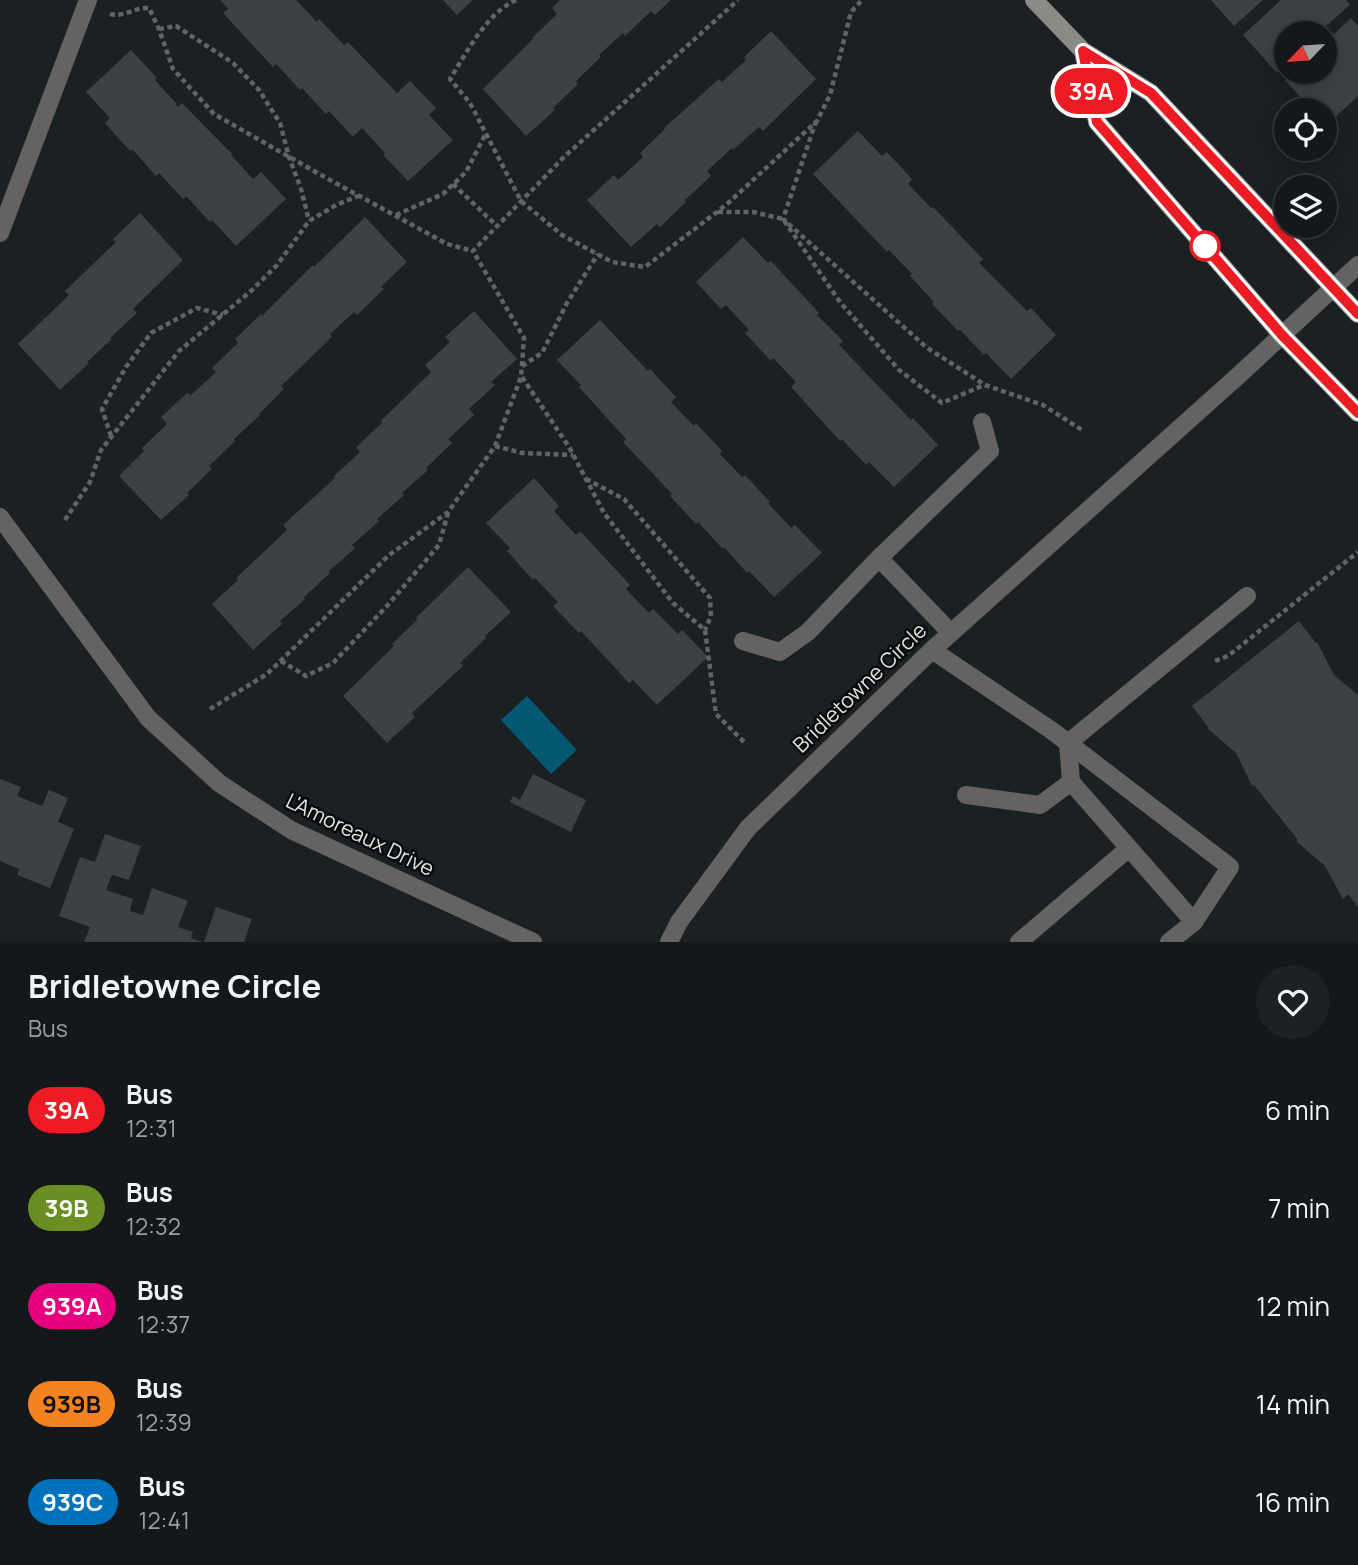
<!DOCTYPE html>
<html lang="en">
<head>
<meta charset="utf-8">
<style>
  body { margin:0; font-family:Manrope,sans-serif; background:#1d2123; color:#f1f3f6; height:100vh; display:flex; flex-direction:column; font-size:26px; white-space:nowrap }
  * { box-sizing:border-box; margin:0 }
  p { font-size:23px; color:#9da0a2 }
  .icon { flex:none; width:38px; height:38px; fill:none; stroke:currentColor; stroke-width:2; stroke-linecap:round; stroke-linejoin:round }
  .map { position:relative; height:942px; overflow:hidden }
  .details { display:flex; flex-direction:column; background:#14181a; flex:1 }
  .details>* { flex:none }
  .badge { padding:0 14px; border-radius:23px; font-size:24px; line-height:46px }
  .needle { width:46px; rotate:245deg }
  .tools { position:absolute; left:1274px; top:21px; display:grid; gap:14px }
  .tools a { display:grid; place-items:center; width:63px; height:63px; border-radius:50%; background:#14181a; box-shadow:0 4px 18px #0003,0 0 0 2px #333739; font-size:35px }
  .map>.badge { position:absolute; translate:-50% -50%; box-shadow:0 0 0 4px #fff }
  .round { display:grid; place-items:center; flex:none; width:74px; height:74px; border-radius:37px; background:#1d2123 }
  .summary { display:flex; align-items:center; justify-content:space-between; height:119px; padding:0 28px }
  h1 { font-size:33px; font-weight:700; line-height:52px }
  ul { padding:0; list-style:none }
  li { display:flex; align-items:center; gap:21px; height:98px; padding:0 28px }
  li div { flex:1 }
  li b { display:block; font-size:26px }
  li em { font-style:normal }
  li .badge { min-width:77px; font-weight:700; text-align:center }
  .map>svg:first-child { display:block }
</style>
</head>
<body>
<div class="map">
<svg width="1358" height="942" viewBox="0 0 1358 942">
  <rect width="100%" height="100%" fill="#1b2023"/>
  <polygon fill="#055872" points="527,696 577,750 551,774 501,720"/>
  <g fill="#3c4244">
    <polygon points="220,0 296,0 317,22 319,19 344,45 348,42 397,93 410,81 436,108 429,115 453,140 408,181 383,155 385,153 362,128 353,137 329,111 326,114 302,88 300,90 276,64 273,67 223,13 228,9"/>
    <polygon points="443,0 473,0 457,15"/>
    <polygon points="560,0 671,0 655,15 651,11 625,36 623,33 599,55 601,57 576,81 578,84 553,108 555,110 526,136 483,89 533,39 532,38 557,14 552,8"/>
    <polygon points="1211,0 1263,0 1234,26"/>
    <polygon points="1281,0 1346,0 1350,5 1318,33 1286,33 1286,62 1276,72 1243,35"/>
    <polygon points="1351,18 1358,26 1358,96 1325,127 1325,110 1307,110 1310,108 1285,80 1294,72 1325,72 1325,43"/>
    <polygon points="771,31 816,79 763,131 759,127 733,150 732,148 707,171 711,176 685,200 686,202 660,227 657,224 631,247 587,200 614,175 618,180 643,157 640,153 665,129 664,128 719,79 722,82 746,60 744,57"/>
    <polygon points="131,50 157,78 155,80 177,104 176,105 178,107 182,103 232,154 231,155 253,179 261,172 286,199 236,246 212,220 210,222 186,196 183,199 159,173 156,176 132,149 130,151 105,123 110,118 86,92"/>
    <polygon points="858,131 882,156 887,152 912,179 908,184 931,208 933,207 983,259 979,263 1027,311 1031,308 1056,335 1011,379 986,353 984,355 960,330 958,331 932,304 934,302 910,276 912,274 889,250 887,252 813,174"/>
    <polygon points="140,213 183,260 133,309 137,313 110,338 112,339 87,362 89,363 60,390 18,344 69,295 65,291 116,242 113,239"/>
    <polygon points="365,217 407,262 381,287 384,289 357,315 354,312 330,334 332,337 281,386 284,389 259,414 260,415 234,439 235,441 209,466 212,469 187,493 189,495 161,520 119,476 144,451 142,448 167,424 161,417 187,393 191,395 216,372 212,368 238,343 235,339 261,314 262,316 313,265 314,267"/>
    <polygon points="743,237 768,263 771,261 819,313 817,315 843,341 839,345 911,420 913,418 938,445 894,487 869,462 866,465 842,439 840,441 791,387 796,382 773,358 771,361 745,333 749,330 726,305 721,309 696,282"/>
    <polygon points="474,311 517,359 491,382 495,385 469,409 474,415 448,439 452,443 426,468 428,470 402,493 404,495 377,519 379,521 352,545 355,548 328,572 330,573 304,597 305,599 280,621 282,624 253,650 212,604 238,580 236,578 287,530 283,525 335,478 334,476 360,452 356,447 382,423 381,421 431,372 425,365 450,342 445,337"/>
    <polygon points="600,320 648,371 650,369 676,397 671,402 694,426 696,423 722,451 720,454 742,477 745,475 770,502 768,503 791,528 795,525 822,553 774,597 749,571 747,573 724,547 722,548 698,522 696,524 670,496 672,494 623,442 626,439 579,387 581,385 557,360"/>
    <polygon points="534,478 559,506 554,511 576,535 580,531 630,585 626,589 649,613 653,609 678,634 682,630 708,657 657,705 633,680 629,683 581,631 579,633 553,606 558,602 535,578 533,580 507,551 510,548 486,523"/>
    <polygon points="468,567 511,612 485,636 486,638 460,663 463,666 412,713 415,717 387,743 343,696 394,646 392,644 417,620 416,618"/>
    <polygon points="1299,621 1316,643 1317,642 1334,675 1358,695 1358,907 1348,894 1343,899 1325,866 1296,841 1298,840 1254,785 1252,786 1236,753 1207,728 1208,727 1192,706"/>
    <polygon points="533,774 586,800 571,832 510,802 513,796 520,800"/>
    <polygon points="0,779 21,787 17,796 42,806 49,790 68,798 58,822 74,829 50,888 17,875 19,869 0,861"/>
    <polygon points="105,834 141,846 129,880 112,875 106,890 133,899 130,911 143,915 152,888 188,901 178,927 193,932 191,938 203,942 84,942 90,927 59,916 80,857 95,862"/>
    <polygon points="216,907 252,919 244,942 204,942"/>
  </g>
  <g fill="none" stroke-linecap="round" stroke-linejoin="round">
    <g stroke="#5f6466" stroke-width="4.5" stroke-dasharray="5 3.5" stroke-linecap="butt">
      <path d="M516 0C486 14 467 52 450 79L470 103 521 201 562 235 612 262 645 267 726 205 817 121 830 95 851 12 862 0"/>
      <path d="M110 14C124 18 134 7 149 8L159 29 173 69 214 114 321 175 447 244 473 251"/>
      <polyline points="159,29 176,26 233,63 259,90 280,123 289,157 301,189 309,221"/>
      <polyline points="816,121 783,219 926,347 985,385 1043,405 1082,430"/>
      <polyline points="453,184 497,226"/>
      <polyline points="718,212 753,212 783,219 840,302 899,370 942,403 984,385"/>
      <polyline points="396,215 443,194 466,172 485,135"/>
      <polyline points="522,366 542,353 567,303 598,254"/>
      <polyline points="522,377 569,447 604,513 673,603 705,630 716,714 744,742"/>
      <polyline points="111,436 102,409 126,367 151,333 197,308 223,315"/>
      <polyline points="495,446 522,453 573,455"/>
      <polyline points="586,479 624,499 710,598 711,616 705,630"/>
      <polyline points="65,520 90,482 101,450 179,351 251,291 277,265 309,221 336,205 358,196"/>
      <polyline points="281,661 306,676 333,663 386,607 439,545 448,513"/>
      <polyline points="1215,661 1228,656 1358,552"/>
      <polyline points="210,709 267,674 388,556 448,512 495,446 521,377 524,338 473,251 565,156 738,0"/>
    </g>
    <g stroke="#656361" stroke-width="18">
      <polyline points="0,233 88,0"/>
      <polyline points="879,558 951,633"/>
      <polyline points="743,641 780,652 808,632 879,558 990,451 982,422"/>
      <polyline points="932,650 1051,730 1230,867 1194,922 1169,942"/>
      <polyline points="966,795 1040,805 1071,782"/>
      <polyline points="1194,922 1071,782 1068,743 1247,596"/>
      <polyline points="1019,942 1129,848"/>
    </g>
    <g stroke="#656361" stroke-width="18">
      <polyline points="0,517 148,718 219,783 291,830 533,942"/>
      <polyline points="669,942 679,922 748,828 932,650 1239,375 1358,265"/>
    </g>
    <g stroke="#8c8a86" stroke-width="18">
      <polyline points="1034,0 1083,51 1151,93 1358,314"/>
      <polyline points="1083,51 1097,122 1282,335 1358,413"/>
    </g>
  </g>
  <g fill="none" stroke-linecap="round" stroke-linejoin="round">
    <defs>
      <polyline id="line" points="1358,314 1151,93 1083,51 1097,122 1282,335 1358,413"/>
    </defs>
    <use href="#line" stroke="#fff" stroke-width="16"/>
    <use href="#line" stroke="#ed1c24" stroke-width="10"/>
  </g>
  <circle fill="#fff" stroke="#ed1c24" stroke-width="3.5" cx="1205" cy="246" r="14"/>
  <g text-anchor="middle" stroke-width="5" stroke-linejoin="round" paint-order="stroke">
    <g font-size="21" fill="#dfe3e4" stroke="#080a0b">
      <text transform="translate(860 688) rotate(-44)" y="7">Bridletowne Circle</text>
      <text transform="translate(360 835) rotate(26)" y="7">L'Amoreaux Drive</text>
    </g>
  </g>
</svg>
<div class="tools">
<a><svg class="needle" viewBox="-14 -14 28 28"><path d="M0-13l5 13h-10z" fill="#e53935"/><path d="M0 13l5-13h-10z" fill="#9da0a2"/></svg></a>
<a><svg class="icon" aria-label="locate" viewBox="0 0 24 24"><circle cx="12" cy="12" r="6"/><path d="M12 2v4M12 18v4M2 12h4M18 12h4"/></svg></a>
<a><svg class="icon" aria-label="layers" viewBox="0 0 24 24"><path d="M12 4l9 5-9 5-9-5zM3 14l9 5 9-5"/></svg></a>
</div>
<b class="badge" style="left:1091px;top:91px;background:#ed1c24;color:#fff">39A</b>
</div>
<section class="details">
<div class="summary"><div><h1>Bridletowne Circle</h1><p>Bus</p></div><a class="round"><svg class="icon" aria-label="heart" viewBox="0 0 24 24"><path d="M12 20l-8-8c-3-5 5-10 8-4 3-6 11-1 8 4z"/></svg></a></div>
<ul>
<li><span class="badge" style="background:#ed1c24;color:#fff">39A</span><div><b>Bus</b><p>12:31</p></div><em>6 min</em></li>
<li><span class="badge" style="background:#6b8e23;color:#fff">39B</span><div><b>Bus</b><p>12:32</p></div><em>7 min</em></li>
<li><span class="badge" style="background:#e6007e;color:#fff">939A</span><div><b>Bus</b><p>12:37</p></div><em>12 min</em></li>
<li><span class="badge" style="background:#f58220;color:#111">939B</span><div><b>Bus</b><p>12:39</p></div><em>14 min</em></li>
<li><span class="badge" style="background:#0072bc;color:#fff">939C</span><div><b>Bus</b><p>12:41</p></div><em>16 min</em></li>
</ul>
</section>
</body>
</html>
